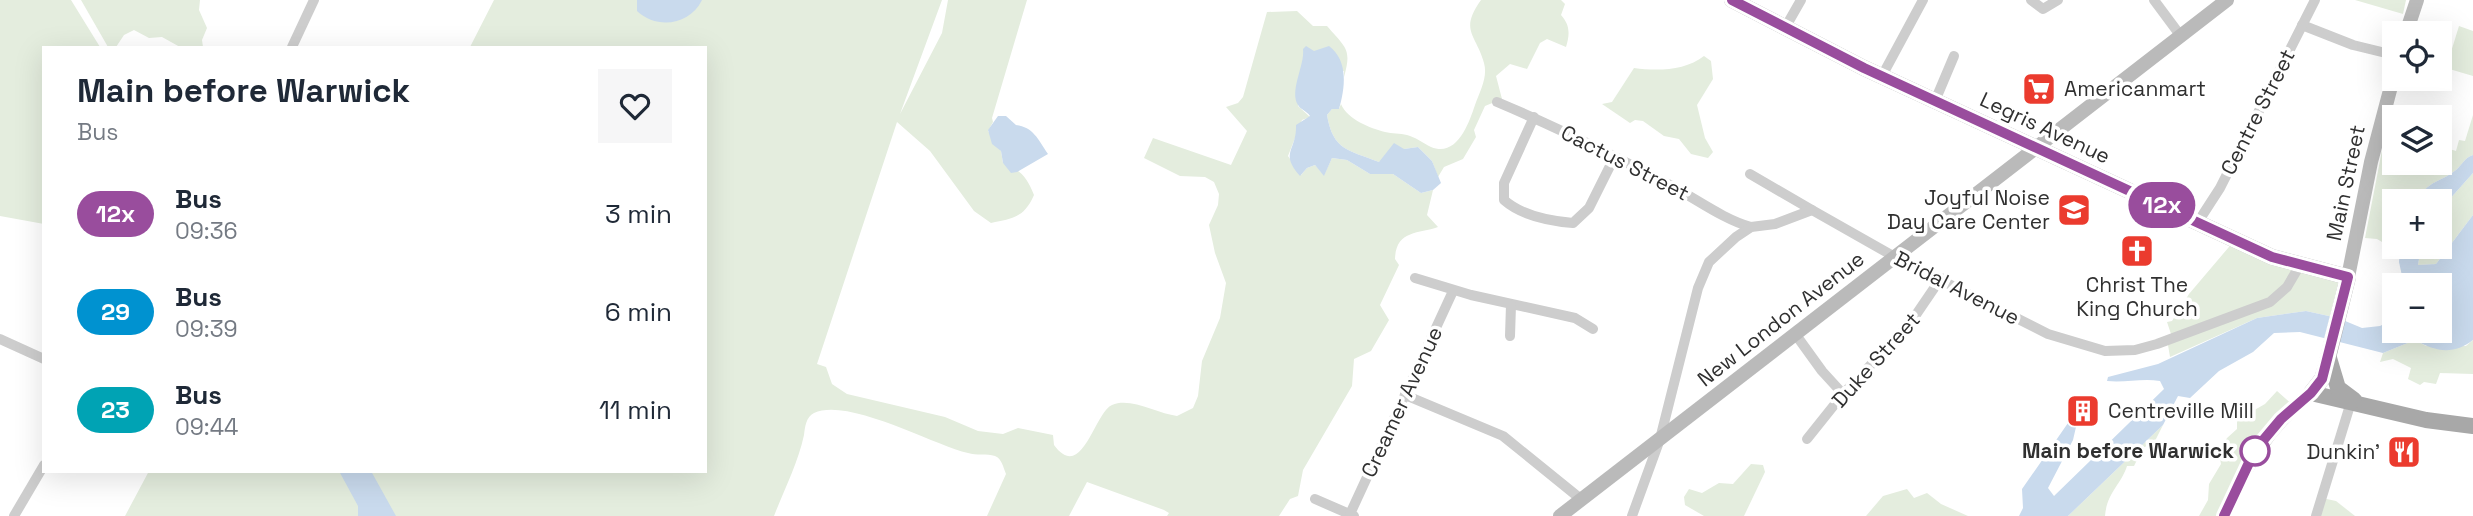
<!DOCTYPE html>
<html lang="en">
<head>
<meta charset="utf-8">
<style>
  body { margin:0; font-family:"Space Grotesk",sans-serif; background:#f6f6f7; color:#1f2937; height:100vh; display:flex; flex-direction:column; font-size:26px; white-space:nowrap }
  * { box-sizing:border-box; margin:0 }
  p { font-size:23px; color:#747a83 }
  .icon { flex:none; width:38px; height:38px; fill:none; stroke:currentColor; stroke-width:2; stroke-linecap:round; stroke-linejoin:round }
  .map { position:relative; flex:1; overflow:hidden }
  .side { position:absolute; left:42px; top:46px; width:665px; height:427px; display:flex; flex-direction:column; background:#fff; border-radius:0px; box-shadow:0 7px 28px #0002 }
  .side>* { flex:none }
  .badge { padding:0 14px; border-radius:23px; font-size:24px; line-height:46px }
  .controls { position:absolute; left:2382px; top:21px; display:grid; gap:14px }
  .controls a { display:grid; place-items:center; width:70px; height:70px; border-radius:0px; background:#fff; box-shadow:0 7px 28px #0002; font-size:35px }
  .map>.badge { position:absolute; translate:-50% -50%; box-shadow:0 0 0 4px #fff }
  .round { display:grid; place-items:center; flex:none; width:74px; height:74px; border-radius:0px; background:#f6f6f7 }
  .summary { display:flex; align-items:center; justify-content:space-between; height:119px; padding:0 35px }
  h1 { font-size:33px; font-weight:600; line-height:52px }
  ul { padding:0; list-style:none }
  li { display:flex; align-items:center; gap:21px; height:98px; padding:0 35px }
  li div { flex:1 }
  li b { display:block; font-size:26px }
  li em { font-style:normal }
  li .badge { min-width:77px; font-weight:700; text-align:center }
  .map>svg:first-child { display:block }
</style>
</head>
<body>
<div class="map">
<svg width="2473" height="516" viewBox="0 0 2473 516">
  <rect width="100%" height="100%" fill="#fff"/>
  <g fill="#e4edde">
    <polygon points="0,0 71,0 100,47 44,47 44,224 0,216"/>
    <polygon points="81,0 200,0 199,10 207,28 202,40 203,47 180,47 162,37 149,38 134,30 124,35 116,47 108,47"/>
    <path d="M494 0H942L900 114 942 33 948 0H1027L992 118 993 122 988 131 1001 151 1003 163C1021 170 1027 177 1034 195 1024 218 1013 218 991 223L974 211 930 151 897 122 817 364 826 367 832 384 847 394 945 417 978 431 1003 434 1018 428 1053 435 1054 445C1082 483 1094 413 1112 405 1131 397 1158 414 1177 416L1193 408 1198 396 1202 361 1220 318 1226 283 1215 253 1209 225 1218 205 1219 194 1214 182 1205 177 1180 176 1144 158 1153 138 1231 165 1247 131 1226 107 1238 103 1243 97 1267 12 1297 11 1313 26H1327C1346 48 1352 49 1344 77V71L1304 62 1298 80V106L1310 117 1302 120 1288 156 1301 175 1307 168 1315 165 1324 175 1332 158 1347 160 1370 174H1393L1421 193 1433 190 1427 215 1438 227C1418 234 1396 230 1395 259L1399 265 1380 305 1389 320 1371 351 1354 359 1352 386 1303 470 1298 496 1290 499 1279 516H1167L1169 513 1164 510 1087 482 1069 516H987L1006 474C1003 467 1002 459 995 456 987 453 976 456 968 453 933 445 848 397 814 413 806 417 805 427 804 435 798 463 784 490 774 516H125L149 471H705V47H470Z"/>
    <path d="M1481 0H1561L1565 4 1561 15C1570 25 1570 34 1566 47L1547 39 1540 43 1527 69 1510 64 1496 76 1502 99 1485 106 1474 130 1476 137 1463 159 1444 167 1438 177 1432 161 1418 147 1404 149 1379 162C1349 150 1333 151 1327 115L1332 109H1339L1341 104C1348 120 1370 128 1385 132 1392 134 1400 133 1407 135 1415 137 1423 143 1431 147 1457 158 1469 123 1475 105 1480 91 1488 77 1484 63 1476 34 1459 31 1481 0Z"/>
    <polygon points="2355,0 2406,0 2403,14"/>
    <polygon points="2459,26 2473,31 2473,76 2446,68"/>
    <path d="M1704 56 1711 61 1713 79 1697 105 1705 138 1713 152 1708 158 1691 154 1679 139 1664 136 1643 121 1635 120 1630 123 1602 104 1612 102 1634 68C1657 71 1685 71 1704 56Z"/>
    <path d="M2473 115V155C2464 158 2463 164 2456 170 2439 183 2429 180 2416 201H2394V247H2400L2399 252 2377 239 2365 238 2384 140H2394V163H2440V146L2456 151 2459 140 2465 141Z"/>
    <polygon points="2473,173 2473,215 2436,264 2418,265 2421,247 2440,247 2440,210"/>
    <polygon points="2234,241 2345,277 2338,318 2306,311 2257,318 2170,357 2168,345 2172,337 2167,322 2172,321 2189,294"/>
    <polygon points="2415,340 2426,346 2466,346 2473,340 2473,374 2440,373 2436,384 2424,382 2420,385 2408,379 2411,368 2393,359 2380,362 2383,353"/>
    <polygon points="2277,391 2294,406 2224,516 2199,516 2208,500 2209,484 2221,464 2219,453 2227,438 2237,429 2237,420 2265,404"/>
    <path d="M2163 425 2155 441 2143 448 2134 466H2127C2121 485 2107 492 2105 516H2068Z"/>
    <polygon points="1751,464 1763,465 1765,472 1744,516 1704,516 1685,505 1684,497 1689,489 1702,493 1719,483 1733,484"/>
    <polygon points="1907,489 1914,498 1927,493 1941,504 1968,516 1866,516 1883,496"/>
    <polygon points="2322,498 2336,501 2355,516 2315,516"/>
  </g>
  <g fill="#c9daed">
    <path d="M637 0H702C690 25 657 30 637 11Z"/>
    <path d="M1306 46 1314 51 1329 46C1349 61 1345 89 1339 109H1332L1327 115C1333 151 1349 150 1379 162L1394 143 1404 149 1418 147 1432 161 1441 183 1433 190 1421 193 1393 174H1370L1347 160 1332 158 1324 176 1315 165 1307 168 1300 176C1279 152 1297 151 1296 125L1310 116C1307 111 1301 110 1298 105 1289 91 1305 65 1303 49Z"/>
    <path d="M998 116H1006L1016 125C1033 127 1038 139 1048 154L1017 172 1011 173 1003 163 1001 151 992 144 988 130Z"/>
    <path d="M2473 155V173L2440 210V201H2416C2429 180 2439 183 2456 170 2463 164 2464 158 2473 155Z"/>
    <path d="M2473 215V340C2454 355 2436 352 2415 340L2383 353 2300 332 2274 333 2253 352 2219 371 2190 398 2178 396 2163 425 2068 516H2019L2023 508 2022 489 2068 423 2076 427 2073 440 2048 488 2054 496 2164 389 2160 381C2142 378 2125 383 2107 381L2108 377 2158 364 2257 318 2306 311 2338 318 2362 328 2380 326 2394 319V331H2440V285H2404L2399 262 2400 247H2421L2418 265 2436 264Z"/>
    <polygon points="339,471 371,471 396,516 358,516 358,506"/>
  </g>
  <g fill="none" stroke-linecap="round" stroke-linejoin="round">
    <g stroke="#cdcdcd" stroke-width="10">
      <polyline points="2031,0 2043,9 2058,0"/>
      <polyline points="2154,0 2180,35"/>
      <polyline points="2302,25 2353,45 2394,55"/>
      <polyline points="1785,28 1801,0"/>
      <polyline points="292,47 314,0"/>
      <polyline points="1882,76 1923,0"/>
      <polyline points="1935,101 1954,56"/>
      <path d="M1497 102C1554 126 1611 154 1666 183 1694 197 1722 219 1751 227"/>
      <path d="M1534 117 1504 183V200C1522 216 1549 221 1573 223L1589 208 1614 158"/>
      <polyline points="1750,174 1812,210"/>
      <polyline points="2198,222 2220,188 2315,0"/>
      <polyline points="1415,278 1471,295 1575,318 1593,329"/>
      <polyline points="1796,335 1822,371 1843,394"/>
      <polyline points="1510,336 1511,305"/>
      <polyline points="0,339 44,359"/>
      <polyline points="1405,395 1503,436 1582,500"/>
      <polyline points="1807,439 1843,394 1909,325 1941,278"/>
      <polyline points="1315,499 1354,516"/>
      <polyline points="1350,514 1453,291"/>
      <polyline points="14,516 44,465"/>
      <polyline points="1632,516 1660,439 1698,288 1709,262 1736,237 1751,227 1775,224 1812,210 1895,257 2048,334 2105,351 2135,350 2157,344 2270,302 2287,287 2300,265"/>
      <polyline points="2316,516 2351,402"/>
    </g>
    <g stroke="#bababa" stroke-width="14">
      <polyline points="2406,33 2417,0"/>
      <polyline points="2348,277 2371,162 2394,75"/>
      <polyline points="1560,516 2227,0"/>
      <path d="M2224 516C2245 466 2268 426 2311 393"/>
    </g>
    <g stroke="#a8a8a8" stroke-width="16">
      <polyline points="1732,0 1864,68 2272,257 2348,277 2326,366 2322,379 2311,393 2426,420 2473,426"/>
      <polyline points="2329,358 2338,388 2354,400"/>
    </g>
  </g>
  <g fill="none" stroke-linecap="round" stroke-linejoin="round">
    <defs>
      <polyline id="line" points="1732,0 1864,68 2272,257 2348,277 2322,379 2311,393 2281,419 2255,450 2224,516"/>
    </defs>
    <use href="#line" stroke="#fff" stroke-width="16"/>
    <use href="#line" stroke="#994d9d" stroke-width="10"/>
  </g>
  <defs>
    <symbol id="supermarket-square" viewBox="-11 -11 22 22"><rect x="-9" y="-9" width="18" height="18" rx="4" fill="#eb3b2e" stroke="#fff"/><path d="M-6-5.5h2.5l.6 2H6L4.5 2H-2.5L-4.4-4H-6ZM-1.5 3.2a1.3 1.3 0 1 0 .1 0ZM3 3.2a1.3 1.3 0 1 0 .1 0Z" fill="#fff"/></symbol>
    <symbol id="school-square" viewBox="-11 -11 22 22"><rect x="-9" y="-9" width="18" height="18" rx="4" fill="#eb3b2e" stroke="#fff"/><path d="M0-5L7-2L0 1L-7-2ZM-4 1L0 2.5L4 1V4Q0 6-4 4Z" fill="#fff"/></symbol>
    <symbol id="church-square" viewBox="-11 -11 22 22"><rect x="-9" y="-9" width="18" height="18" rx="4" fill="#eb3b2e" stroke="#fff"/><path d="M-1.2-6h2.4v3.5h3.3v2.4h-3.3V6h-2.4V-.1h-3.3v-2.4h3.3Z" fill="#fff"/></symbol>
    <symbol id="building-square" viewBox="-11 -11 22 22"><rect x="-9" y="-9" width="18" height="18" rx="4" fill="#eb3b2e" stroke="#fff"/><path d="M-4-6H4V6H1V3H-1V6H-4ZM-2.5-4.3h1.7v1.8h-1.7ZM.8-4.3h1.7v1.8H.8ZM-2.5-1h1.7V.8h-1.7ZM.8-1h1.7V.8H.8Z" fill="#fff"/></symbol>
    <symbol id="restaurant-square" viewBox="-11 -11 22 22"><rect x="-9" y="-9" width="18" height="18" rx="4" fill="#eb3b2e" stroke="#fff"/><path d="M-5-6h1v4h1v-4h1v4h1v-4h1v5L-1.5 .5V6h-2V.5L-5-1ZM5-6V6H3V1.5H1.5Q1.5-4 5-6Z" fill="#fff"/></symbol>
  </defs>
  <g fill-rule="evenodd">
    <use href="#supermarket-square" x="2020" y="70" width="38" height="38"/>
    <use href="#school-square" x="2055" y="191" width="38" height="38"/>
    <use href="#church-square" x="2118" y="232" width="38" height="38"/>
    <use href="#building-square" x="2064" y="392" width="38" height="38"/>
    <use href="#restaurant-square" x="2385" y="433" width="38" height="38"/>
  </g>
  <circle fill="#fff" stroke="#994d9d" stroke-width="3.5" cx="2255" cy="451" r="14"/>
  <g text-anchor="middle" stroke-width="7" stroke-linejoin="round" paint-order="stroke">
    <g font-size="21" fill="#303030" stroke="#fff" text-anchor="start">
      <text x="2064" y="96">Americanmart</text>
      <text x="2050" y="205" text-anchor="end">Joyful Noise<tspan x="2050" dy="24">Day Care Center</tspan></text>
      <text x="2137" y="292" text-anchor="middle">Christ The<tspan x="2137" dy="24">King Church</tspan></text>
      <text x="2108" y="418">Centreville Mill</text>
      <text x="2380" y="459" text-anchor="end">Dunkin'</text>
    </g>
    <g font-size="21" fill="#303030" stroke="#fff">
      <text transform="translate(2258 112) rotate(-63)" y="7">Centre Street</text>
      <text transform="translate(2045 128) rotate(25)" y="7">Legris Avenue</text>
      <text transform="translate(1625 163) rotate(27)" y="7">Cactus Street</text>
      <text transform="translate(2346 183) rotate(-78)" y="7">Main Street</text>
      <text transform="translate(1957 288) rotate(27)" y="7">Bridal Avenue</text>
      <text transform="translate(1781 319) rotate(-38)" y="7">New London Avenue</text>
      <text transform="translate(1876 360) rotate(-48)" y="7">Duke Street</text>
      <text transform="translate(1402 402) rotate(-65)" y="7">Creamer Avenue</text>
    </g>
    <g font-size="21" font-weight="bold" fill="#303030" stroke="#fff" text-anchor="end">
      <text x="2234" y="458">Main before Warwick</text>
    </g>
  </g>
</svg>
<div class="controls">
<a><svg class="icon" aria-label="locate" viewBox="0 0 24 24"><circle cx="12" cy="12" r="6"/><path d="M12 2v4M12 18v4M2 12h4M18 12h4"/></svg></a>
<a><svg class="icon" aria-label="layers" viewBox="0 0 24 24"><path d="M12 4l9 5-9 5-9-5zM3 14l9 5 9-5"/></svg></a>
<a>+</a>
<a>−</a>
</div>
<b class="badge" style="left:2162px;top:205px;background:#994d9d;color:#fff">12x</b>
<section class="side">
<div class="summary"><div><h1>Main before Warwick</h1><p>Bus</p></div><a class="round"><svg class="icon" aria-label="heart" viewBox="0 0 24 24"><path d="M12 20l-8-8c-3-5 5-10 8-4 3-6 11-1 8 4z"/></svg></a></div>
<ul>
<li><span class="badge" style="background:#994d9d;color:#fff">12x</span><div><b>Bus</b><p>09:36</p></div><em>3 min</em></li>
<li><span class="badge" style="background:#0092d0;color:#fff">29</span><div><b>Bus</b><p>09:39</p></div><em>6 min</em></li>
<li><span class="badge" style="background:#00a3b4;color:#fff">23</span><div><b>Bus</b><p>09:44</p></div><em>11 min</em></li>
</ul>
</section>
</div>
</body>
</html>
